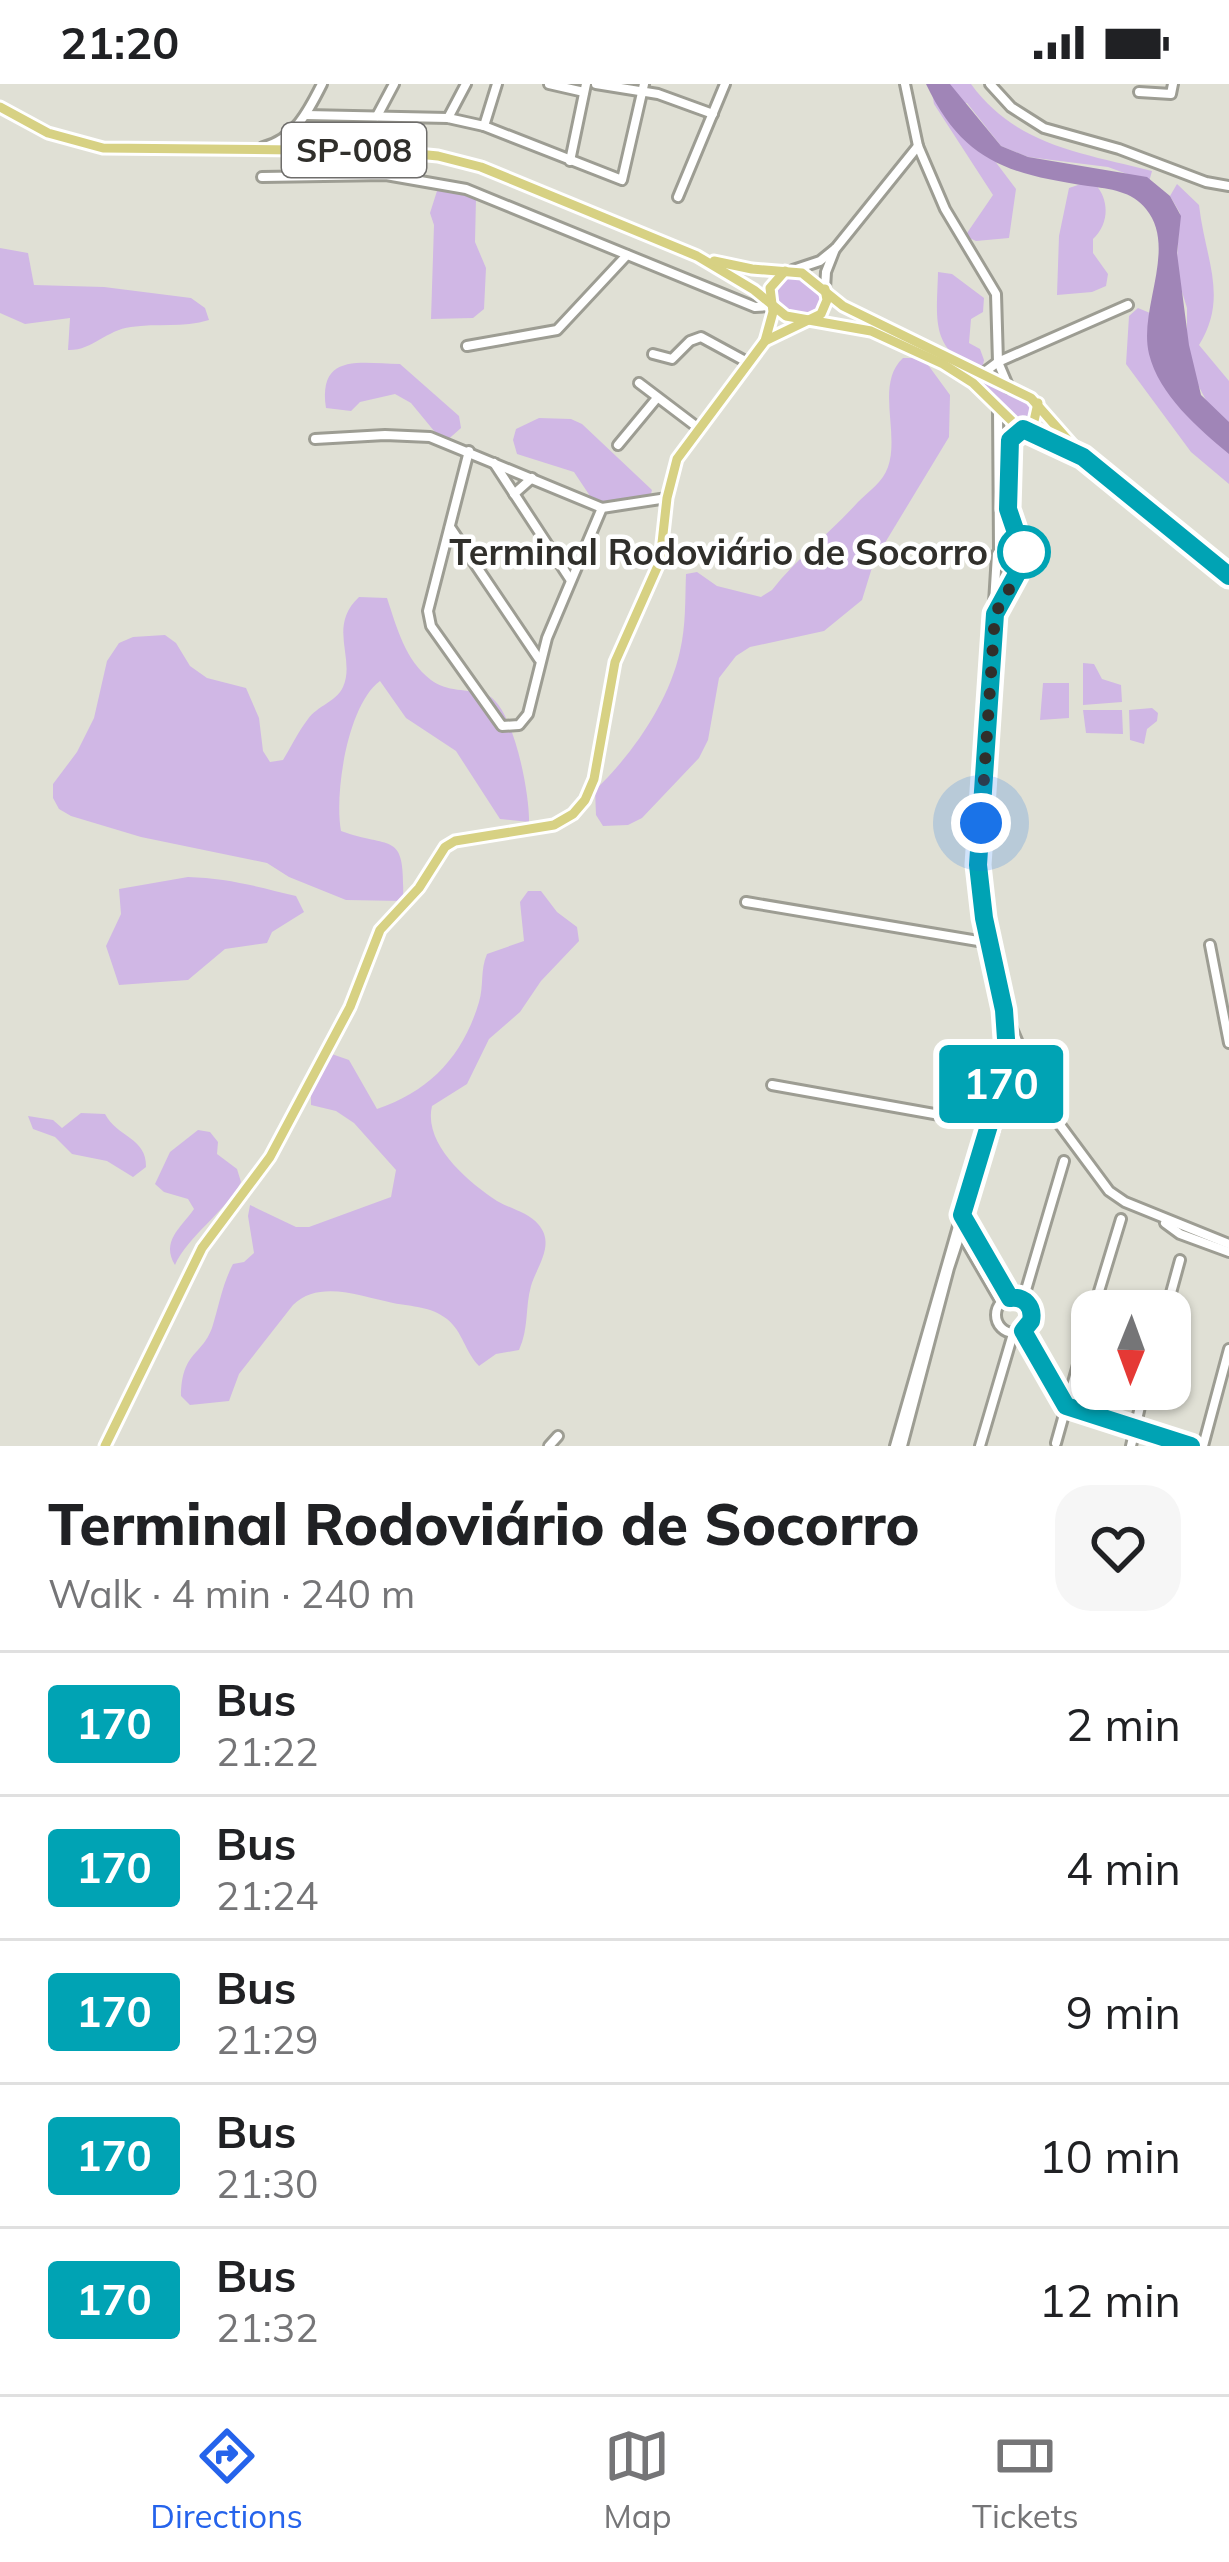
<!DOCTYPE html>
<html lang="en">
<head>
<meta charset="utf-8">
<style>
  body { margin:0; font-family:Mulish,sans-serif; background:#f6f6f6; color:#202124; height:100vh; display:flex; flex-direction:column; font-size:45px; white-space:nowrap }
  * { box-sizing:border-box; margin:0 }
  p { font-size:39px; color:#757577 }
  .icon { flex:none; width:66px; height:66px; fill:none; stroke:currentColor; stroke-width:2; stroke-linecap:round; stroke-linejoin:round }
  .map { position:relative; height:1362px; overflow:hidden }
  .drawer { display:flex; flex-direction:column; background:#fff; flex:1 }
  .drawer>* { flex:none }
  .badge { padding:0 24px; border-radius:9px; font-size:42px; line-height:78px }
  .needle { width:78px; rotate:181deg }
  .fabs { position:absolute; left:1071px; top:1206px; display:grid; gap:24px }
  .fabs a { display:grid; place-items:center; width:120px; height:120px; border-radius:24px; background:#fff; box-shadow:0 3px 9px #0004; font-size:60px }
  .you { position:absolute; width:60px; height:60px; margin:-30px; border:9px solid #fff; border-radius:50%; background:#1a73e8; box-shadow:0 0 0 18px #1a73e833 }
  .map>.badge { position:absolute; translate:-50% -50%; box-shadow:0 0 0 6px #fff }
  .round { display:grid; place-items:center; flex:none; width:126px; height:126px; border-radius:36px; background:#f6f6f6 }
  .head { display:flex; align-items:center; justify-content:space-between; height:204px; padding:0 48px }
  h1 { font-size:57px; font-weight:800; line-height:90px }
  ul { padding:0; list-style:none }
  li { display:flex; align-items:center; gap:36px; height:144px; padding:0 48px; border-top:3px solid #e0e0e0 }
  li div { flex:1 }
  li b { display:block; font-size:45px }
  li em { font-style:normal }
  li .badge { min-width:132px; font-weight:700; text-align:center }
  .status { display:flex; justify-content:space-between; align-items:center; height:84px; padding:0 60px; background:#fff; direction:ltr }
  .status svg { height:33px; fill:currentColor }
  .dock { display:flex; justify-content:space-around; align-items:center; height:168px; border-top:3px solid #e0e0e0; background:#fff; font-size:33px; color:#757577 }
  .dock a { display:grid; justify-items:center; gap:6px }
  .dock .on { color:#2563eb }
  .map>svg:first-child { display:block }
</style>
</head>
<body>
<div class="status"><b>21:20</b><svg viewBox="0 0 49 12"><path d="M0 12V9h3v3zM5 12V6h3v6zM10 12V3h3v9zM15 12V0h3v12zM26 1h20v11H26zM47 4h2v5h-2z"/></svg></div>
<div class="map">
<svg width="1229" height="1362" viewBox="0 0 1229 1362">
  <rect width="100%" height="100%" fill="#e0e0d5"/>
  <g fill="#d0b7e5">
    <path d="M944 0H971C1016 62 1083 69 1152 87L1149 98 1108 83 1028 73 1001 62 967 19 958 18Z"/>
    <polygon points="932,9 970,44 1016,105 1009,154 976,157 965,152 993,111 934,20"/>
    <polygon points="460,100 472,103 476,114 475,158 486,184 484,225 473,234 431,235 434,141 430,129 437,107"/>
    <path d="M1081 100H1095C1110 116 1109 140 1093 155V169L1108 190 1106 202 1092 208 1057 211 1059 152 1069 104Z"/>
    <path d="M1177 100 1199 121C1205 175 1229 213 1199 261L1229 297V348L1209 322 1197 299 1187 260V224L1176 188 1180 129 1170 112Z"/>
    <path d="M0 164 28 169 34 201 104 203 191 214 205 224 209 236C183 244 157 239 131 243 106 246 92 267 68 266L70 234 25 240 0 229Z"/>
    <path d="M938 188 952 190 984 214 983 228 971 235 969 259 980 265 984 276 982 286C929 268 937 235 938 188Z"/>
    <path d="M786 192C801 192 820 200 822 217L812 232 793 229 774 216 776 201Z"/>
    <polygon points="1138,224 1150,229 1178,322 1229,363 1229,400 1191,368 1126,280 1129,232"/>
    <path d="M903 274H923L950 311 949 353 874 477 862 516 824 547 750 563 736 572 719 594 708 656 699 674 642 734 628 741 603 742 596 731 595 706C632 671 669 618 680 567 686 542 685 516 686 490L697 488 717 502 761 513 772 506C797 474 831 448 858 418 869 407 883 398 888 383 900 349 875 300 903 274Z"/>
    <path d="M400 280 459 332 461 344 444 359 411 319 395 310 360 318 351 327 326 324C318 269 359 279 400 280Z"/>
    <polygon points="975,295 1031,320 1030,334 1016,334"/>
    <polygon points="539,334 571,335 582,340 652,406 649,418 624,422 592,415 574,388 517,370 513,356 516,345"/>
    <path d="M359 513 387 514C397 544 405 576 431 596 446 608 468 605 485 610 513 618 530 711 529 738L500 735 456 667 406 634 380 597C348 620 334 709 341 747 394 766 405 745 403 817L346 816 289 793 267 779 141 753 71 732 59 725 53 714V700L77 668 94 634 107 577 119 559 133 553 165 551 176 559 190 582 207 594 246 604 259 634 263 667 270 678 283 676C291 663 298 648 308 635 317 622 336 618 343 603 356 574 327 543 359 513Z"/>
    <polygon points="1083,579 1094,580 1102,595 1121,601 1122,618 1083,621"/>
    <polygon points="1043,599 1069,599 1069,634 1040,636"/>
    <polygon points="1152,624 1158,629 1157,637 1147,645 1144,660 1130,656 1129,626"/>
    <polygon points="1083,626 1122,626 1123,650 1086,649"/>
    <path d="M188 793C227 794 259 803 296 812L304 828 272 848 267 859 225 865 188 896 119 901 106 862 121 830 119 805Z"/>
    <path d="M528 807H541L557 828 577 843 579 857 541 897 520 928 489 955 467 1000 432 1022C423 1060 468 1098 497 1117 509 1124 529 1129 538 1140 556 1160 537 1182 531 1202 525 1223 529 1244 519 1266L496 1270 479 1282C465 1268 463 1248 447 1235 430 1222 413 1223 393 1219 362 1213 320 1195 293 1221L239 1290 229 1317 190 1321 181 1312C182 1267 201 1273 212 1244 219 1222 222 1201 233 1180L244 1178 254 1169 248 1132 250 1121 296 1143H309L391 1113 396 1086 354 1039 336 1027 311 1021V992L323 967 349 976 377 1025C430 1007 463 972 479 918 484 902 480 886 487 870L524 857 520 818Z"/>
    <path d="M81 1029 105 1030C117 1053 147 1054 146 1083L133 1093 107 1077 72 1070 55 1053 33 1045 28 1032 53 1036 62 1044Z"/>
    <path d="M198 1046 210 1048 218 1058 217 1070 237 1085 241 1098C228 1125 187 1153 175 1181 161 1157 180 1145 194 1125L188 1115 164 1108 155 1100 170 1068Z"/>
  </g>
  <path fill="#a085b7" d="M926 0H950L1001 62 1028 73 1147 93 1170 112 1181 132 1177 169 1189 261 1201 311 1229 338V370C1198 344 1159 311 1149 270 1138 225 1178 164 1146 125 1132 107 1110 105 1088 102 1009 90 963 78 926 0Z"/>
  <g fill="none" stroke-linecap="round" stroke-linejoin="round">
    <defs>
      <g id="minor">
        <polyline points="549,0 584,8"/>
        <polyline points="596,0 658,10 713,30"/>
        <polyline points="905,0 918,62 945,125 996,210 998,278 1009,304"/>
        <polyline points="990,0 1011,23 1044,44 1119,65 1206,98 1229,102"/>
        <polyline points="1139,8 1171,10 1173,0"/>
        <polyline points="306,31 448,34 484,42 622,96 644,0"/>
        <polyline points="377,32 394,0"/>
        <polyline points="448,34 466,0"/>
        <polyline points="484,42 497,0"/>
        <path d="M263 63C294 56 309 26 322 0"/>
        <polyline points="570,77 586,0"/>
        <polyline points="262,93 386,91 466,105 755,223 771,222"/>
        <polyline points="678,113 725,0"/>
        <polyline points="793,186 820,177 836,164 918,62"/>
        <polyline points="825,205 826,188 835,165"/>
        <polyline points="467,262 557,246 627,171"/>
        <polyline points="653,270 672,275 690,257 701,253 747,278"/>
        <polyline points="982,290 998,278 1128,221"/>
        <polyline points="639,299 697,343"/>
        <polyline points="998,324 999,465"/>
        <polyline points="315,355 385,351 430,353 602,424"/>
        <polyline points="618,361 657,314"/>
        <polyline points="469,367 428,527 431,542 502,642 519,641 528,630 547,554 602,424 667,414"/>
        <polyline points="494,379 570,495"/>
        <polyline points="514,410 532,394"/>
        <polyline points="450,443 539,575"/>
        <path d="M1017 459C1007 431 994 362 1023 345"/>
        <polyline points="999,479 1008,487 1024,479 1025,470 1012,459 1002,462 997,470 978,781 984,834 1004,926 1007,969"/>
        <polyline points="998,523 1017,486"/>
        <polyline points="746,818 990,859"/>
        <polyline points="1210,861 1229,959"/>
        <polyline points="1007,933 1021,966"/>
        <circle cx="1015" cy="974" r="10"/>
        <polyline points="1017,983 1109,1107 1125,1118 1229,1160"/>
        <polyline points="772,1001 990,1040"/>
        <polyline points="965,1137 1009,1214"/>
        <polyline points="1165,1139 1180,1150 1229,1168"/>
        <polyline points="961,1149 1001,1218"/>
        <circle cx="1014" cy="1231" r="18"/>
        <polyline points="1023,1216 1064,1077"/>
        <polyline points="1093,1227 1121,1135"/>
        <polyline points="1166,1227 1180,1176"/>
        <polyline points="1023,1247 1066,1322 1191,1362"/>
        <polyline points="1056,1359 1092,1231"/>
        <polyline points="549,1362 558,1352"/>
        <polyline points="895,1362 1006,975"/>
        <polyline points="902,1362 949,1184 1015,983"/>
        <polyline points="980,1362 1013,1250"/>
        <polyline points="1131,1362 1144,1305"/>
        <polyline points="1203,1362 1229,1265"/>
      </g>
      <g id="major">
        <polyline points="0,23 48,49 103,64 386,67 438,72 481,83 697,172 754,206 786,232 871,247 943,280 973,299 1016,341 1083,373"/>
        <polyline points="714,177 752,185 802,189 843,222 1031,314 1083,373 1229,492"/>
        <polyline points="765,257 773,228 770,204 785,187"/>
        <polyline points="1023,345 1034,337 1038,319"/>
        <polyline points="105,1362 202,1164 270,1073 350,923 380,846 419,804 445,763 455,757 554,741 573,730 585,716 594,695 615,578 660,477 667,414 677,375 765,257 821,230 827,216 825,205"/>
      </g>
    </defs>
    <use href="#minor" stroke="#9d9d93" stroke-width="14"/>
    <use href="#major" stroke="#fff" stroke-width="15"/>
    <use href="#minor" stroke="#fff" stroke-width="8"/>
    <use href="#major" stroke="#d7d183" stroke-width="9"/>
  </g>
  <g fill="none" stroke-linecap="round" stroke-linejoin="round">
    <defs>
      <path id="line" d="M1191 1362 1066 1322 1023 1247 1031 1237C1034 1222 1024 1212 1010 1214L962 1131 1000 1005 1007 969 1004 926 984 834 978 781 995 530 1025 475 1008 425 1010 356 1023 345 1083 373 1229 492"/>
    </defs>
    <use href="#line" stroke="#fff" stroke-width="27"/>
    <use href="#line" stroke="#00a3b4" stroke-width="18"/>
    <polyline stroke="#302f2b" stroke-width="12" stroke-dasharray="0 21.6" points="981,739 995,530 1024,479 1024,468"/>
  </g>
  <circle fill="#fff" stroke="#00a3b4" stroke-width="6" cx="1024" cy="468" r="24"/>
  <g text-anchor="middle" stroke-width="9" stroke-linejoin="round" paint-order="stroke">
    <rect fill="#fff" stroke="#6e6d6b" stroke-width="3" x="282" y="39" width="144" height="54" rx="9"/>
    <g font-size="33" font-weight="bold" fill="#302f2b">
      <text x="354" y="78">SP-008</text>
    </g>
    <g font-size="36" font-weight="bold" fill="#302f2b" stroke="#fff" text-anchor="end">
      <text x="988" y="481">Terminal Rodoviário de Socorro</text>
    </g>
  </g>
</svg>
<div class="fabs">
<a><svg class="needle" viewBox="-14 -14 28 28"><path d="M0-13l5 13h-10z" fill="#e53935"/><path d="M0 13l5-13h-10z" fill="#757577"/></svg></a>
</div>
<div class="you" style="left:981px;top:739px"></div>
<b class="badge" style="left:1001px;top:1000px;background:#00a3b4;color:#fff">170</b>
</div>
<section class="drawer">
<div class="head"><div><h1>Terminal Rodoviário de Socorro</h1><p>Walk · 4 min · 240 m</p></div><a class="round"><svg class="icon" aria-label="heart" viewBox="0 0 24 24"><path d="M12 20l-8-8c-3-5 5-10 8-4 3-6 11-1 8 4z"/></svg></a></div>
<ul>
<li><span class="badge" style="background:#00a3b4;color:#fff">170</span><div><b>Bus</b><p>21:22</p></div><em>2 min</em></li>
<li><span class="badge" style="background:#00a3b4;color:#fff">170</span><div><b>Bus</b><p>21:24</p></div><em>4 min</em></li>
<li><span class="badge" style="background:#00a3b4;color:#fff">170</span><div><b>Bus</b><p>21:29</p></div><em>9 min</em></li>
<li><span class="badge" style="background:#00a3b4;color:#fff">170</span><div><b>Bus</b><p>21:30</p></div><em>10 min</em></li>
<li><span class="badge" style="background:#00a3b4;color:#fff">170</span><div><b>Bus</b><p>21:32</p></div><em>12 min</em></li>
</ul>
</section>
<nav class="dock">
<a class="on"><svg class="icon" aria-label="directions" viewBox="0 0 24 24"><path d="M12 3l9 9-9 9-9-9zM9 14v-3h6M13 9l2 2-2 2"/></svg>Directions</a>
<a><svg class="icon" aria-label="map" viewBox="0 0 24 24"><path d="M3 6l6-2 6 2 6-2v14l-6 2-6-2-6 2zM9 4v14M15 6v14"/></svg>Map</a>
<a><svg class="icon" aria-label="tickets" viewBox="0 0 24 24"><path d="M3 7h18v10H3zM15 7v10"/></svg>Tickets</a>
</nav>
</body>
</html>
